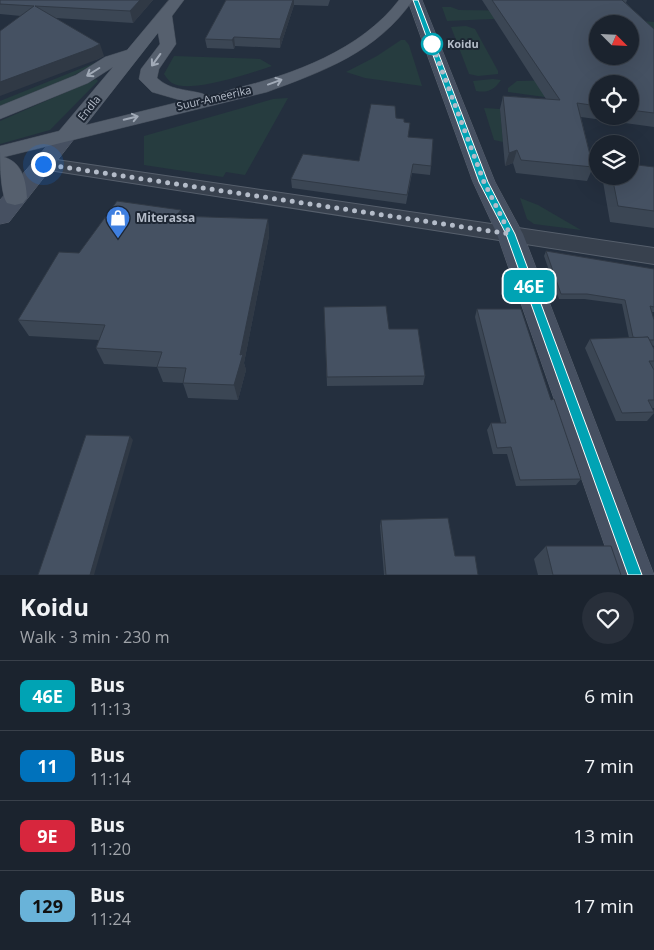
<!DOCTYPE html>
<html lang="en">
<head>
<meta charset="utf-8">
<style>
  body { margin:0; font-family:"Open Sans",sans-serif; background:#282f3a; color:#f1f3f6; height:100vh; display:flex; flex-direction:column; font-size:19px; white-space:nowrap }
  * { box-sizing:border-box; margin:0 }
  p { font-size:16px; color:#a0a4aa }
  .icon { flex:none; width:28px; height:28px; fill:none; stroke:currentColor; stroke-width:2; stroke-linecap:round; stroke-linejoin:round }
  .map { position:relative; height:575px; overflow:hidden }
  .details { display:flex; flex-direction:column; background:#1b232e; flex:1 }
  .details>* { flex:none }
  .badge { padding:0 10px; border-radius:8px; font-size:18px; line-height:32px }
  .needle { width:32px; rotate:114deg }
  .controls { position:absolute; left:589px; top:15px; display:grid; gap:10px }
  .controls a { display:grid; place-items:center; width:50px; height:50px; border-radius:50%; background:#1b232e; box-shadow:0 5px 20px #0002,0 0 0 1px #39404a; font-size:25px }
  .you { position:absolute; width:25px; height:25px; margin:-12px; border:4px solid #fff; border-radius:50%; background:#1a73e8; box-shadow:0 0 0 8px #1a73e833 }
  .map>.badge { position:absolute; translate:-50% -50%; box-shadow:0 0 0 2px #fff }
  .round { display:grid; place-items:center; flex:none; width:52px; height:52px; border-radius:26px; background:#282f3a }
  .headline { display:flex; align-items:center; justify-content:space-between; height:85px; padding:0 20px }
  h1 { font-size:24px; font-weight:700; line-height:38px }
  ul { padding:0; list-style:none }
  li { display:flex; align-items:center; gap:15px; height:70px; padding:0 20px; border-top:1px solid #39404a }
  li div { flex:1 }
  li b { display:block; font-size:19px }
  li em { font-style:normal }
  li .badge { min-width:55px; font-weight:700; text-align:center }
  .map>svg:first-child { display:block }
</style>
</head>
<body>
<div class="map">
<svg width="654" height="575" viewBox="0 0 654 575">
  <rect width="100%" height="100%" fill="#242f3e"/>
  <g fill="#263c3f">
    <polygon points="442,7 451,7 459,10 532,11 654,22 654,78 630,56 630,24 598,24 536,17 447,21"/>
    <polygon points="466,26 475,29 498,71 498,74 478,76 469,74 451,27"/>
    <polygon points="401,40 405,40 409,45 422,86 365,78 346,72 377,56"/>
    <path d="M174 56 260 59 272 66C251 73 191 94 172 83 169 81 166 77 164 74Z"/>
    <polygon points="102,60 63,81 0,108 0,101"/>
    <polygon points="96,79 98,81 50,130 0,144 0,121"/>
    <path d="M493 79 501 80C494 90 488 93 476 91L473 81Z"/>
    <polygon points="566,80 552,98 508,92 508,88 517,81"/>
    <polygon points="288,98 245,175 226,172 223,177 144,165 144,136 273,99"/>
    <polygon points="484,108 500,109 503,142 494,140"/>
    <polygon points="520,198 538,205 581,230 534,224 527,219"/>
  </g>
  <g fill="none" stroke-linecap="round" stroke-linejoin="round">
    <defs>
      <polygon id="street" points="43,158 654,248 654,264 36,168 34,164 36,160"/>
      <g id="secondary">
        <polygon points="408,0 422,0 495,182 523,234 654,575 615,575 497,234 473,182"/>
        <polygon points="67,129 74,131 77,135 74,139 9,222 0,224 0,200 60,131"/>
      </g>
      <path id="primary" d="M169 0H184L172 16 176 44 159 69 157 78C170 90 184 89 200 93 202 93 204 95 207 95 213 97 226 91 233 89 292 75 361 50 399 0H413C377 52 324 71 267 92L4 157C23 163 26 181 27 198L23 203 15 205 7 203C0 193 0 159 0 146L59 131 113 67 88 83 0 119V106L76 75 105 57 127 50ZM158 33 160 44 141 69 139 79 152 92 183 101 86 125Z"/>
    </defs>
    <use href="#street" stroke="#565f6c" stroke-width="2"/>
    <use href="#secondary" stroke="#565f6c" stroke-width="1"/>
    <use href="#primary" stroke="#414a57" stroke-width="1"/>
    <use href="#street" fill="#38414e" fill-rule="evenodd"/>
    <use href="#secondary" fill="#465061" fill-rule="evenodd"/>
    <use href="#primary" fill="#56606e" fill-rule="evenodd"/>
  </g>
  <g fill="#3b4654" fill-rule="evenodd">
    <polygon points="0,0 153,0 133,23 56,18 104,56 96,60 21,16 0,14"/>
    <polygon points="226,0 330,0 328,6 294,5 280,48 235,46 234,49 207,48 205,39"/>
    <path d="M482 0H627L626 3 654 29V127L581 117 593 167 587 181 516 173 513 163 505 166 500 109 503 96 546 99ZM598 84H630V116H598Z"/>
    <polygon points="396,118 404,122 408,137 431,166 430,175 412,173 406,204 292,188 291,179 359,161"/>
    <polygon points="654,167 654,228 610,222 602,176 630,176"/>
    <polygon points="181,210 183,216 268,219 269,236 244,363 246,370 238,400 188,398 183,383 163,382 157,367 104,364 96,348 99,340 29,336 18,320 79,253"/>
    <polygon points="546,251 654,269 654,312 652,312 654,320 654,346 652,345 654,349 654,408 652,408 654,413 647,421 616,421 585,348 590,339 629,338 622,304 584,299 559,299 544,256"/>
    <polygon points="324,307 389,329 425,376 423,385 327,386"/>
    <polygon points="477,309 551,400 581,479 576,485 516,486 507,454 493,454 487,430 491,423 501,423 475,317"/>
    <polygon points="381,520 455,556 478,575 384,575 380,526"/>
    <polygon points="546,546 621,575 538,575 534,559"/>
  </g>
  <g fill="#303945">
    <polygon points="140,0 153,0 133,23 130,11"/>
    <polygon points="293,0 294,0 294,5 280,48 280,39"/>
    <polygon points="234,37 235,46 234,49 232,40"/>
    <polygon points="100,44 104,56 96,60 0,96 0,82"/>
    <polygon points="517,150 513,163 505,166 509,153"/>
    <polygon points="181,210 185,227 176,216"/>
    <polygon points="268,219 269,236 244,363 246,370 238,400 234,385"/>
    <polygon points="130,436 133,440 94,575 90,575"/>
  </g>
  <g fill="#455162" stroke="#303945" fill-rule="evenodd">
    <polygon points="0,0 140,0 130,11 35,6 100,44 92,48 0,82 0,31 34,6 0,4"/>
    <polygon points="226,0 293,0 280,39 234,37 232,40 205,39"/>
    <path d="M492 0H622L654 29V113L630 110V84H598V106L577 103 593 167 521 160 517 150 509 153 503 96 560 100ZM598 24H630V56H598Z"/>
    <polygon points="371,104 395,106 396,118 404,119 404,122 410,123 408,137 433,139 431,166 413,164 407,195 291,179 303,154 359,161"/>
    <polygon points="630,164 654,167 654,211 618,206 612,176 630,176"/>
    <polygon points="117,201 181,210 176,216 268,219 240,355 243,354 234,385 183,383 186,368 157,367 162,352 96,348 105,325 18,320 59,252 79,253"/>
    <polygon points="546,251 654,269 654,307 650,306 654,320 654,340 649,340 648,337 638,338 633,337 625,300 587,294 561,294"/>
    <polygon points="386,306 389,329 418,329 425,376 327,377 324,307"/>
    <polygon points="477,309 521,309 551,400 554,399 581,479 520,480 511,447 497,448 491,423 506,423"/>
    <polygon points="648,337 654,349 654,361 649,361 654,370 654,400 648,400 654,412 622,413 590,339"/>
    <polygon points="86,435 130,436 90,575 38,575"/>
    <polygon points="448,518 455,556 475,556 478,575 386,575 381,520"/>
    <polygon points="546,546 611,546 621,575 553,575"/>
  </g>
  <defs><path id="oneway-shaft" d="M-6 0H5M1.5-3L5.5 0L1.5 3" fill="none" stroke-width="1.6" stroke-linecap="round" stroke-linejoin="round" transform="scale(1.25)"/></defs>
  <g stroke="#a1aab7">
    <use href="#oneway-shaft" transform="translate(156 60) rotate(126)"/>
    <use href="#oneway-shaft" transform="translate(93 72) rotate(148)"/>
    <use href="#oneway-shaft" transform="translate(275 82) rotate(-20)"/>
    <use href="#oneway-shaft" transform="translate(131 118) rotate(-14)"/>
  </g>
  <polygon fill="#00a3b4" stroke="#fff" points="413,0 418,0 488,182 515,234 642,575 628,575 506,234 479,182"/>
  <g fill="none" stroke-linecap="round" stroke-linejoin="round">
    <polyline stroke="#b4bcc9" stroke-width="5" stroke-dasharray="0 9" points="43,164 510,234 484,182 432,44"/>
  </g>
  <defs>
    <symbol id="shop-pin" viewBox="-11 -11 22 30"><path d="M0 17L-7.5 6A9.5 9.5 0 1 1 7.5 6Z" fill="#3f7fe0" stroke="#1d2633"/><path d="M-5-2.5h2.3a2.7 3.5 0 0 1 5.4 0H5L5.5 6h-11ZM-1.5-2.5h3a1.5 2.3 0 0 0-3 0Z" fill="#fff"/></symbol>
  </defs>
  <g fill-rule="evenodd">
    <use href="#shop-pin" x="104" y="204" width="28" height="38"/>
  </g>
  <circle fill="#fff" stroke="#00a3b4" stroke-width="2.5" cx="432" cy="44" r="10"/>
  <g text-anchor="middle" stroke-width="4" stroke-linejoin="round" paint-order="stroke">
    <g font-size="11" font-weight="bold" fill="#b4bcc9" stroke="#1d2633" text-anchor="start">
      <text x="447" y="48">Koidu</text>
    </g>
    <g font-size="11" fill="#b4bcc9" stroke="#1d2633">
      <text transform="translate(214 98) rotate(-13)" y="4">Suur-Ameerika</text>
      <text transform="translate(89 108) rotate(-51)" y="4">Endla</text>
    </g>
    <g font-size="12" font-weight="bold" fill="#b4bcc9" stroke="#1d2633" text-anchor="start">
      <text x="136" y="222">Miterassa</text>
    </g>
  </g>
</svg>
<div class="controls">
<a><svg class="needle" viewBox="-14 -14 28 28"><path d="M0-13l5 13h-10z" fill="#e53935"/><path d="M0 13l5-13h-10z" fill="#a0a4aa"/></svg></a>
<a><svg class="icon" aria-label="locate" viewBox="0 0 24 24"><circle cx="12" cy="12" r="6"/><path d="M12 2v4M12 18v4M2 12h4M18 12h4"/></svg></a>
<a><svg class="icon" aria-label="layers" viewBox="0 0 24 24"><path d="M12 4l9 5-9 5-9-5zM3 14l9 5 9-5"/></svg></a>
</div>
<div class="you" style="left:43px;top:164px"></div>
<b class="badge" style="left:529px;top:286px;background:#00a3b4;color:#fff">46E</b>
</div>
<section class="details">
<div class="headline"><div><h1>Koidu</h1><p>Walk · 3 min · 230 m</p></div><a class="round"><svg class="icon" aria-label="heart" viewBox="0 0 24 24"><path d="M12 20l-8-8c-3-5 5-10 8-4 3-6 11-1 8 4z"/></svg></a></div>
<ul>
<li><span class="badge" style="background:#00a3b4;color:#fff">46E</span><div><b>Bus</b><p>11:13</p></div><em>6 min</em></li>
<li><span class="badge" style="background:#0072bc;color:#fff">11</span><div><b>Bus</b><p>11:14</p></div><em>7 min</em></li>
<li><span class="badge" style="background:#d7263d;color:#fff">9E</span><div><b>Bus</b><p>11:20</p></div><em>13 min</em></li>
<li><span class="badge" style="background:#69b3d9;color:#111">129</span><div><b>Bus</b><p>11:24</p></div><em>17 min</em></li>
</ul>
</section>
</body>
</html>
